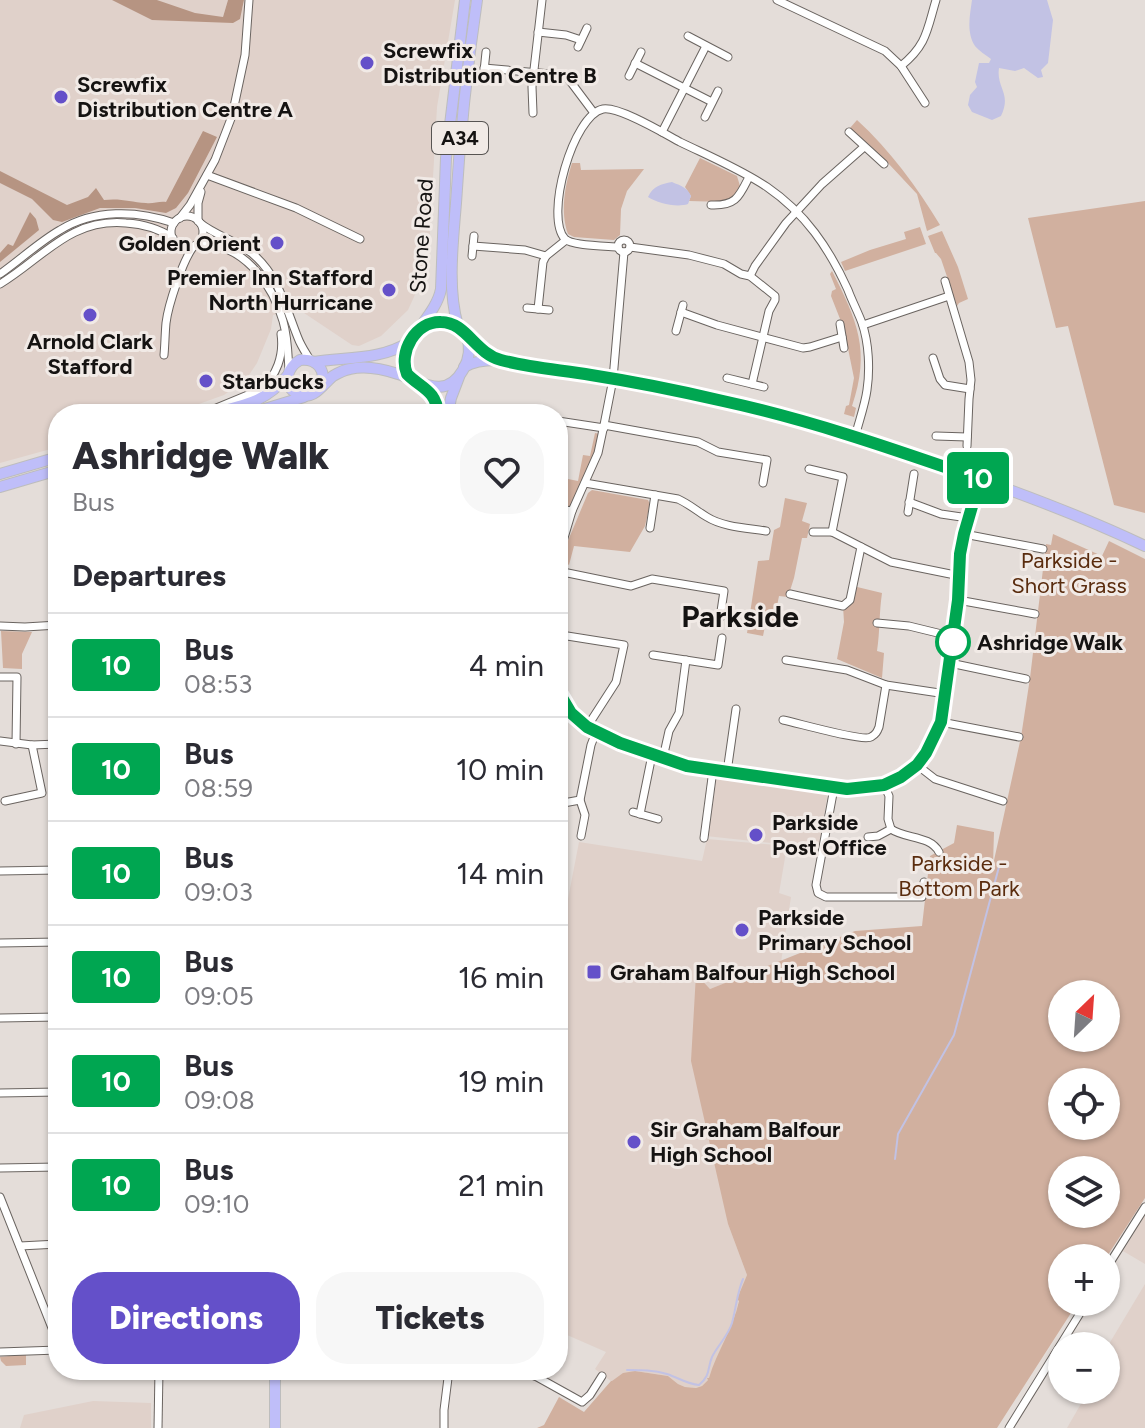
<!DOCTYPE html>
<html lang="en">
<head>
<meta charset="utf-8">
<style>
  body { margin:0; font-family:Figtree,sans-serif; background:#f7f7f7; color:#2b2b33; height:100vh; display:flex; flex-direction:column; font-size:30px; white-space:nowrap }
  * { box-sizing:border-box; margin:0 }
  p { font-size:26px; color:#7c7c81 }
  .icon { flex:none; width:44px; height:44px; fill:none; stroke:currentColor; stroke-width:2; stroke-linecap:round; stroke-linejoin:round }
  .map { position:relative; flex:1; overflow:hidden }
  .drawer { position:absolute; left:48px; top:404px; width:520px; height:976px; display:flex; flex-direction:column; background:#fff; border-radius:32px; box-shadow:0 2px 6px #0004 }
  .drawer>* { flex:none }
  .badge { padding:0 16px; border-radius:6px; font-size:28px; line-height:52px }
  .needle { width:52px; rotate:25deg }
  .tools { position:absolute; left:1048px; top:980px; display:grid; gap:16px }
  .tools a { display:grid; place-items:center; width:72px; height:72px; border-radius:50%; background:#fff; box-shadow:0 2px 6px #0004; font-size:40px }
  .map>.badge { position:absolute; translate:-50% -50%; box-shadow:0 0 0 4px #fff }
  h2 { padding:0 24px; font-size:30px; line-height:72px }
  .round { display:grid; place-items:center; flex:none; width:84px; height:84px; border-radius:32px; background:#f7f7f7 }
  .overview { display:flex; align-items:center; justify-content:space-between; height:136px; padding:0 24px }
  h1 { font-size:38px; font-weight:800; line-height:60px }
  .action { display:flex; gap:16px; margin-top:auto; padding:16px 24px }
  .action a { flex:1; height:92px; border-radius:32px; background:#6450c9; color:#fff; font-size:32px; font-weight:800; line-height:92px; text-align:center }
  .action a+a { background:#f7f7f7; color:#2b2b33 }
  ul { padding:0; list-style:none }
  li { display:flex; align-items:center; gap:24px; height:104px; padding:0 24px; border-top:2px solid #e1e1e2 }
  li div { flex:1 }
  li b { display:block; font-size:30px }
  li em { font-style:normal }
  li .badge { min-width:88px; font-weight:700; text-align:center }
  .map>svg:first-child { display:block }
</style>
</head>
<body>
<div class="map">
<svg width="1145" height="1428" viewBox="0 0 1145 1428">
  <rect width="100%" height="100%" fill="#e4ddd9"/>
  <g fill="#e0d1ca">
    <polygon points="0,0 153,0 164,3 157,0 228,0 223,17 225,18 243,8 245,0 455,0 437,107 428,266 408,310 381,336 359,346 352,345 298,309 273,315 271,329 257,363 247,378 224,395 171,414 58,414 58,447 0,463"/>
    <polygon points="716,775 828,791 819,848 706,836"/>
    <polygon points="707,839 787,846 779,893 791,897 781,962 710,989 696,975 728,1224 747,1275 740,1294 735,1318 709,1379 702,1386 696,1388 685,1387 678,1384 668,1376 635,1371 612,1382 595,1369 606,1352 558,1331 558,951 579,842 702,861"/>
    <polygon points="1145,1215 1145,1264 1123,1251"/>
    <polygon points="1145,1284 1145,1428 1067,1428 1089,1390 1106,1390 1106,1360 1114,1346 1109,1344"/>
    <polygon points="93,1401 151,1403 151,1428 20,1428 24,1415"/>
  </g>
  <g fill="#d1b09f" fill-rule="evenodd">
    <path d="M857 120C890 150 917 187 940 225L927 231 917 194 888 163 850 128Z"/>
    <polygon points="700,158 737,176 740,186 733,199 724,202 689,201 691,196 685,187"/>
    <path d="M572 163H580L581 170 644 169 627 191 621 209 620 235 614 240 574 237 568 234C560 211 565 186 572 163Z"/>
    <polygon points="1145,201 1145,513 1114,505 1068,326 1056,328 1028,218"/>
    <polygon points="920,227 926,244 845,271 841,262 870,250 906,239 904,232"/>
    <polygon points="942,231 958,267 968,299 959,303 957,306 941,259 936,253 935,253 928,236"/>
    <path d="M832 271C857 320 871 351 852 406L856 408 854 417 844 414 846 406 849 405 854 378 844 329 831 296 832 291 836 289 830 274Z"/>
    <polygon points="595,433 600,434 598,448 571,507 558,506 558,477 578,481 583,455 590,456"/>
    <polygon points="592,490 648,500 650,504 645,526 630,552 574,546 569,565 564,561 567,543 588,493"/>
    <polygon points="785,498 807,503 802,521 810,524 807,538 802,538 794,578 788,597 779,596 774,621 766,621 763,636 747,633 758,561 769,560 774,530 780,527"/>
    <path d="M1053 534 1102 556 1109 541 1145 559V1198L1106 1258H1062V1302H1078L997 1428H537L544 1425 559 1397 584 1412 611 1381H612L623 1373 635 1371 668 1376 678 1384 685 1387 696 1388 702 1386 708 1380 707 1378H709C717 1351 733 1329 739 1301L737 1299 747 1275 728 1224 691 1061 696 974 710 989 855 931 922 926 930 856 954 843 957 825 994 832 993 865 1021 737 1030 678 1046 544 1051 545ZM1062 994H1106V1038H1062ZM1062 1082H1106V1126H1062ZM1062 1170H1106V1214H1062Z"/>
    <path d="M853 586 882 593C879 613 880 631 877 651L884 653 882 678 837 659 844 622 843 606Z"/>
    <polygon points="1,631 32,632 22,654 22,669 3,668"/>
    <polygon points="26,1354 26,1365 6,1366 1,1361 0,1357"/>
  </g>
  <g fill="#b69482">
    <polygon points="112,0 157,0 195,13 223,17 228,0 244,0 240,19 233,23 152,20"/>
    <path d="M203 131 217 137 188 193 176 208 166 213 135 208H100L62 222 53 220 32 199 0 183V171L67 205 88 197 96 188 104 200C121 198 130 202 146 203 153 204 159 201 166 202Z"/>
    <polygon points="30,212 36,219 39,230 0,262 0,253 8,244 13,246"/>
  </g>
  <g fill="#c2c2e4">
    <path d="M972 0H1047L1053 20 1048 63 1041 70 1043 77 1038 78 1024 68 1015 71 999 68C996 88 1012 93 1001 116L992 120 972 112 968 105 970 95 977 87 975 82 979 63H989L991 59C986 55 979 51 975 46 966 32 970 15 972 0Z"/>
    <path d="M672 182C681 186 687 187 691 196L688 204C676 208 658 203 648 197 653 186 661 184 672 182Z"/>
  </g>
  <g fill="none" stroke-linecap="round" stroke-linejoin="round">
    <g stroke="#c2c2e4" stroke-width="2">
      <polyline points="895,1159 898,1134 954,1035 1000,863"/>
      <path d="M627 1370C641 1370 654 1370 667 1374 679 1378 687 1384 699 1385 711 1375 707 1369 712 1357 718 1345 728 1336 732 1323 736 1308 737 1293 743 1279"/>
    </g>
    <defs>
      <g id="minor">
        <polyline points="777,0 885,51 901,66 925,103"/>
        <polyline points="538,32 566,35 581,40"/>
        <polyline points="688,36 728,57"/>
        <polyline points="578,47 587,28"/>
        <polyline points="635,63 712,102"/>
        <path d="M901 66C927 45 927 30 936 0"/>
        <polyline points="484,68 562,75 567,77 594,113"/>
        <polyline points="629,76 641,52"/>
        <polyline points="483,81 486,52"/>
        <polyline points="533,113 532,87 542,0"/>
        <polyline points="705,117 718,91"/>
        <polyline points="662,132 706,46"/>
        <polyline points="849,132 884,164"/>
        <polyline points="207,175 296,208 360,239"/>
        <path d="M711 205C736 206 739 197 749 177"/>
        <circle cx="187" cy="232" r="16"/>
        <polyline points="180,218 190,205 215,160 232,116 245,55 249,0"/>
        <polyline points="198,221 198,203 201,192"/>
        <path d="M200 223C216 236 238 241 254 255 279 277 286 308 298 338 301 346 306 353 310 360"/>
        <circle cx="624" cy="246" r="6"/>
        <path d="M196 245C241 240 272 283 283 321 288 338 288 355 289 371"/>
        <polyline points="473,246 525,250 546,256 566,240"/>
        <path d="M618 247C607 246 572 246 565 239 544 217 573 115 603 109 619 106 665 134 680 142 709 156 740 169 767 187 805 213 829 248 848 290 852 301 858 312 862 323 869 343 870 370 867 390 865 405 859 421 855 437"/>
        <polyline points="630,247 689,255 724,264 741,274 750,276 775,296 775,300 769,311 752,384"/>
        <polyline points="472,256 474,236"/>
        <path d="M0 274C20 260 39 242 60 230 94 209 137 210 174 223"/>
        <polyline points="750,276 755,266 786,223 822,184 864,147"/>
        <polyline points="945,281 969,362 971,380 969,399 967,446"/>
        <path d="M0 284C43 258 70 218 126 223 144 224 158 228 173 238"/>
        <polyline points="527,308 549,310"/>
        <polyline points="538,309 543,262 546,256"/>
        <polyline points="681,312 717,325 803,348 810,347 842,337"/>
        <polyline points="840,324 844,348"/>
        <polyline points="863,325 949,296"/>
        <polyline points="676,331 683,305"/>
        <path d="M164 355C165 344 165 334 166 323 168 306 183 259 194 246"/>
        <polyline points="933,358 940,379 945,385 970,389"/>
        <polyline points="727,378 764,387"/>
        <path d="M202 414 260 390C277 376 284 355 281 334"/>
        <polyline points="505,414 517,414"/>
        <polyline points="558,421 604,428"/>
        <polyline points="604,425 698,442 718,452 767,460 763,483"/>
        <polyline points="936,436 967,437"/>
        <polyline points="809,469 843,477 832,532 891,562 960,576"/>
        <path d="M585 483 678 499C689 504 697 511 707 517 723 527 747 528 766 531"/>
        <polyline points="909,502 941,514 968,518"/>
        <polyline points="558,509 572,511"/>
        <polyline points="908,512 914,474"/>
        <polyline points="650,528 655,495"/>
        <polyline points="813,532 832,532"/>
        <polyline points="964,534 1043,549"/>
        <polyline points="558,558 572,511 598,453 604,425 613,379 624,252"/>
        <polyline points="558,571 631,586 652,579 724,591 720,618"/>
        <polyline points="790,594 843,606 850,600 861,547"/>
        <polyline points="958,600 1035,614"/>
        <polyline points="877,623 909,626 954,637"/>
        <polyline points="0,626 25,627 58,625"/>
        <polyline points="561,635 624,645 616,682 587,727"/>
        <polyline points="653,655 718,665 722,638"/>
        <polyline points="786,660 847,670 886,685 946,694"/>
        <polyline points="950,663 1026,679"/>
        <polyline points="0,677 17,677 16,744"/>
        <polyline points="558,690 571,713 596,732 637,749 687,766 847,789 884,785 901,777 917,765 926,753 941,722 958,600 960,554 964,534 980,479"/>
        <path d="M783 720C798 723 863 742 871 737 876 734 877 732 879 727L886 685"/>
        <polyline points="941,722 1019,737"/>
        <polyline points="0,741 32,745 58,744"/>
        <polyline points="663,758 669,731 679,713 686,660"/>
        <polyline points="917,765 935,779 1003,801"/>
        <polyline points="727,772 736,709"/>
        <path d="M884 785 889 796 888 819 891 829C905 839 930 835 939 852"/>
        <polyline points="834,788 816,885 818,893 826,897 922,897 924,882"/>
        <polyline points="580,800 585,815 581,836"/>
        <polyline points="5,801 42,793 32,745"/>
        <polyline points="558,804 580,800 591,745 596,732"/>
        <polyline points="633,812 658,819"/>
        <polyline points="640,814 652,755"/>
        <polyline points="868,837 878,836 891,829"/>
        <polyline points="704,838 713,770"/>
        <polyline points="558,870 563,870"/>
        <polyline points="0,871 58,870"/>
        <polyline points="0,943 58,942"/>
        <polyline points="0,1018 58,1017"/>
        <polyline points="0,1093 58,1092"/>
        <polyline points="0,1168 58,1167"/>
        <polyline points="0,1197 58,1343"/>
        <polyline points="20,1246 58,1244"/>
        <polyline points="1106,1269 1145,1207"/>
        <polyline points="0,1352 58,1350"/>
        <polyline points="519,1370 537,1377 582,1402 590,1395 602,1376"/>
        <polyline points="158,1428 159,1370"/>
        <polyline points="444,1428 444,1410 449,1370"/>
        <polyline points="1009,1428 1087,1302"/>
      </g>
      <g id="highway">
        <polyline points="424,326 441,322 458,326 476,345 498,359"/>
        <path d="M458 326C447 289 453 241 456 203 460 135 467 68 477 0"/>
        <path d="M314 362C346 357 382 360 409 342"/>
        <path d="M464 367C492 351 540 367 571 372 661 386 750 406 838 431 871 441 903 453 936 464 1007 488 1078 514 1145 546"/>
        <path d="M411 378C388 347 435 322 441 289L446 158 465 0"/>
        <polyline points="424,386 436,402 438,414"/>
        <path d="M321 387C327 370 317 358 300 360 287 367 281 386 298 394 313 402 323 384 333 376 338 373 344 370 350 369 366 365 383 369 398 374 421 381 445 401 463 370 470 358 471 347 466 335"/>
        <path d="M208 414C243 405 264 404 288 375"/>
        <polyline points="248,414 304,397"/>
        <polyline points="448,414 451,398 459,377"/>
        <polyline points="0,474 58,457"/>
        <polyline points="0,487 58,470"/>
        <polyline points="275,1370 275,1428"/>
      </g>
    </defs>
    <use href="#minor" stroke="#6a6460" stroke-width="9"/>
    <use href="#highway" stroke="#bdbdbd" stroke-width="12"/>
    <use href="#minor" stroke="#fff" stroke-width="7"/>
    <use href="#highway" stroke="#bfbef9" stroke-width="10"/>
  </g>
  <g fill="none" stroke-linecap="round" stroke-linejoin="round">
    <defs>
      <path id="line" d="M438 414C436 390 422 389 407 374 398 352 416 321 441 322 466 322 475 353 501 360 530 368 562 370 591 375 636 382 680 391 723 401 811 420 896 450 980 479L964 534 960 554 958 600 941 722 926 753 917 765 901 777 884 785 847 789 687 766 620 743 587 727 571 713 558 691"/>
    </defs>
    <use href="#line" stroke="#fff" stroke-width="18"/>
    <use href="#line" stroke="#00a651" stroke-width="12"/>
  </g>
  <g fill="#6450c9" stroke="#f1eae6" stroke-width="3">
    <circle cx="367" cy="63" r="8"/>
    <circle cx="61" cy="97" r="8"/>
    <circle cx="277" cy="243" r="8"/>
    <circle cx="389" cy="290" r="8"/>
    <circle cx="90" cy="315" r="8"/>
    <circle cx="206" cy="381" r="8"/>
    <circle cx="756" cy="835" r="8"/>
    <circle cx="742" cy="930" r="8"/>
    <rect x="586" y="964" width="16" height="16" rx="4"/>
    <circle cx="634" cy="1142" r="8"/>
  </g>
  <circle fill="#fff" stroke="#00a651" stroke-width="4" cx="953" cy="642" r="16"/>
  <g text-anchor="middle" stroke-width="6" stroke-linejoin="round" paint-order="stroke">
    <rect fill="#f1eae6" stroke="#575452" stroke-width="2" x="432" y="122" width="56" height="32" rx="6"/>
    <g font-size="20" font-weight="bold" fill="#151312">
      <text x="460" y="145">A34</text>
    </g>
    <g font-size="22" font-weight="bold" fill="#151312" stroke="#f1eae6" text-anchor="start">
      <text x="383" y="58">Screwfix<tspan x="383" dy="25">Distribution Centre B</tspan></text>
      <text x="77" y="92">Screwfix<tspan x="77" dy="25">Distribution Centre A</tspan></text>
      <text x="261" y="251" text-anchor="end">Golden Orient</text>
      <text x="373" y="285" text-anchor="end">Premier Inn Stafford<tspan x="373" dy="25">North Hurricane</tspan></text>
      <text x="90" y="349" text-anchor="middle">Arnold Clark<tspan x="90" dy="25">Stafford</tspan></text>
      <text x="222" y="389">Starbucks</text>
      <text x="772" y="830">Parkside<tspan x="772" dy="25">Post Office</tspan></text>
      <text x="758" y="925">Parkside<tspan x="758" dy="25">Primary School</tspan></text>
      <text x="610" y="980">Graham Balfour High School</text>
      <text x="650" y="1137">Sir Graham Balfour<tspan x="650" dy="25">High School</tspan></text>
    </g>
    <g font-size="22" fill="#151312" stroke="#f1eae6">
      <text transform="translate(421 236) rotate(-86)" y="8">Stone Road</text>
    </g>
    <g font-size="22" fill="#5a2c0e" stroke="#f1eae6">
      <text x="1069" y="568">Parkside -<tspan x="1069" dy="25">Short Grass</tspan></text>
      <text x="959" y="871">Parkside -<tspan x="959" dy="25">Bottom Park</tspan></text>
    </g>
    <g font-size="22" font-weight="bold" fill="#151312" stroke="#f1eae6" text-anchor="start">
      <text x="977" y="650">Ashridge Walk</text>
    </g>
    <g font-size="30" font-weight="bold" fill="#151312" stroke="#f1eae6">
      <text x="740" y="627">Parkside</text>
    </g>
  </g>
</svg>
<div class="tools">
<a><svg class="needle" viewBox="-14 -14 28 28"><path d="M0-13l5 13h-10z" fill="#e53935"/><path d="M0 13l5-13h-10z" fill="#7c7c81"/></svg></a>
<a><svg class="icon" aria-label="locate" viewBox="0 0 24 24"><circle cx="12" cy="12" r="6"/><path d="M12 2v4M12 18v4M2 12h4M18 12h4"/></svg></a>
<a><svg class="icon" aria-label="layers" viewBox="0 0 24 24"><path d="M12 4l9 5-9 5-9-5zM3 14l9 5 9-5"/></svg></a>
<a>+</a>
<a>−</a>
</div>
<b class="badge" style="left:978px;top:478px;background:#00a651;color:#fff">10</b>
<section class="drawer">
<div class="overview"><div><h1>Ashridge Walk</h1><p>Bus</p></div><a class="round"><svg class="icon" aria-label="heart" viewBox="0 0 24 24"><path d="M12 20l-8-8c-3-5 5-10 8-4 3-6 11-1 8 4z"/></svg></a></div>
<h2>Departures</h2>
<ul>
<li><span class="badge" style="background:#00a651;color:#fff">10</span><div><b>Bus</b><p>08:53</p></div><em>4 min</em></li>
<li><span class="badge" style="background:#00a651;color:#fff">10</span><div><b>Bus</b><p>08:59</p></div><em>10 min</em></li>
<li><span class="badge" style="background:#00a651;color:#fff">10</span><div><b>Bus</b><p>09:03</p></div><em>14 min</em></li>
<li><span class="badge" style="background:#00a651;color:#fff">10</span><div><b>Bus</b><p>09:05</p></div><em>16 min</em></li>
<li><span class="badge" style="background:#00a651;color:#fff">10</span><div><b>Bus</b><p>09:08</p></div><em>19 min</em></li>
<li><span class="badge" style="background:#00a651;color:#fff">10</span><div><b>Bus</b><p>09:10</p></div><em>21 min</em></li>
</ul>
<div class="action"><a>Directions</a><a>Tickets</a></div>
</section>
</div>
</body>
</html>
